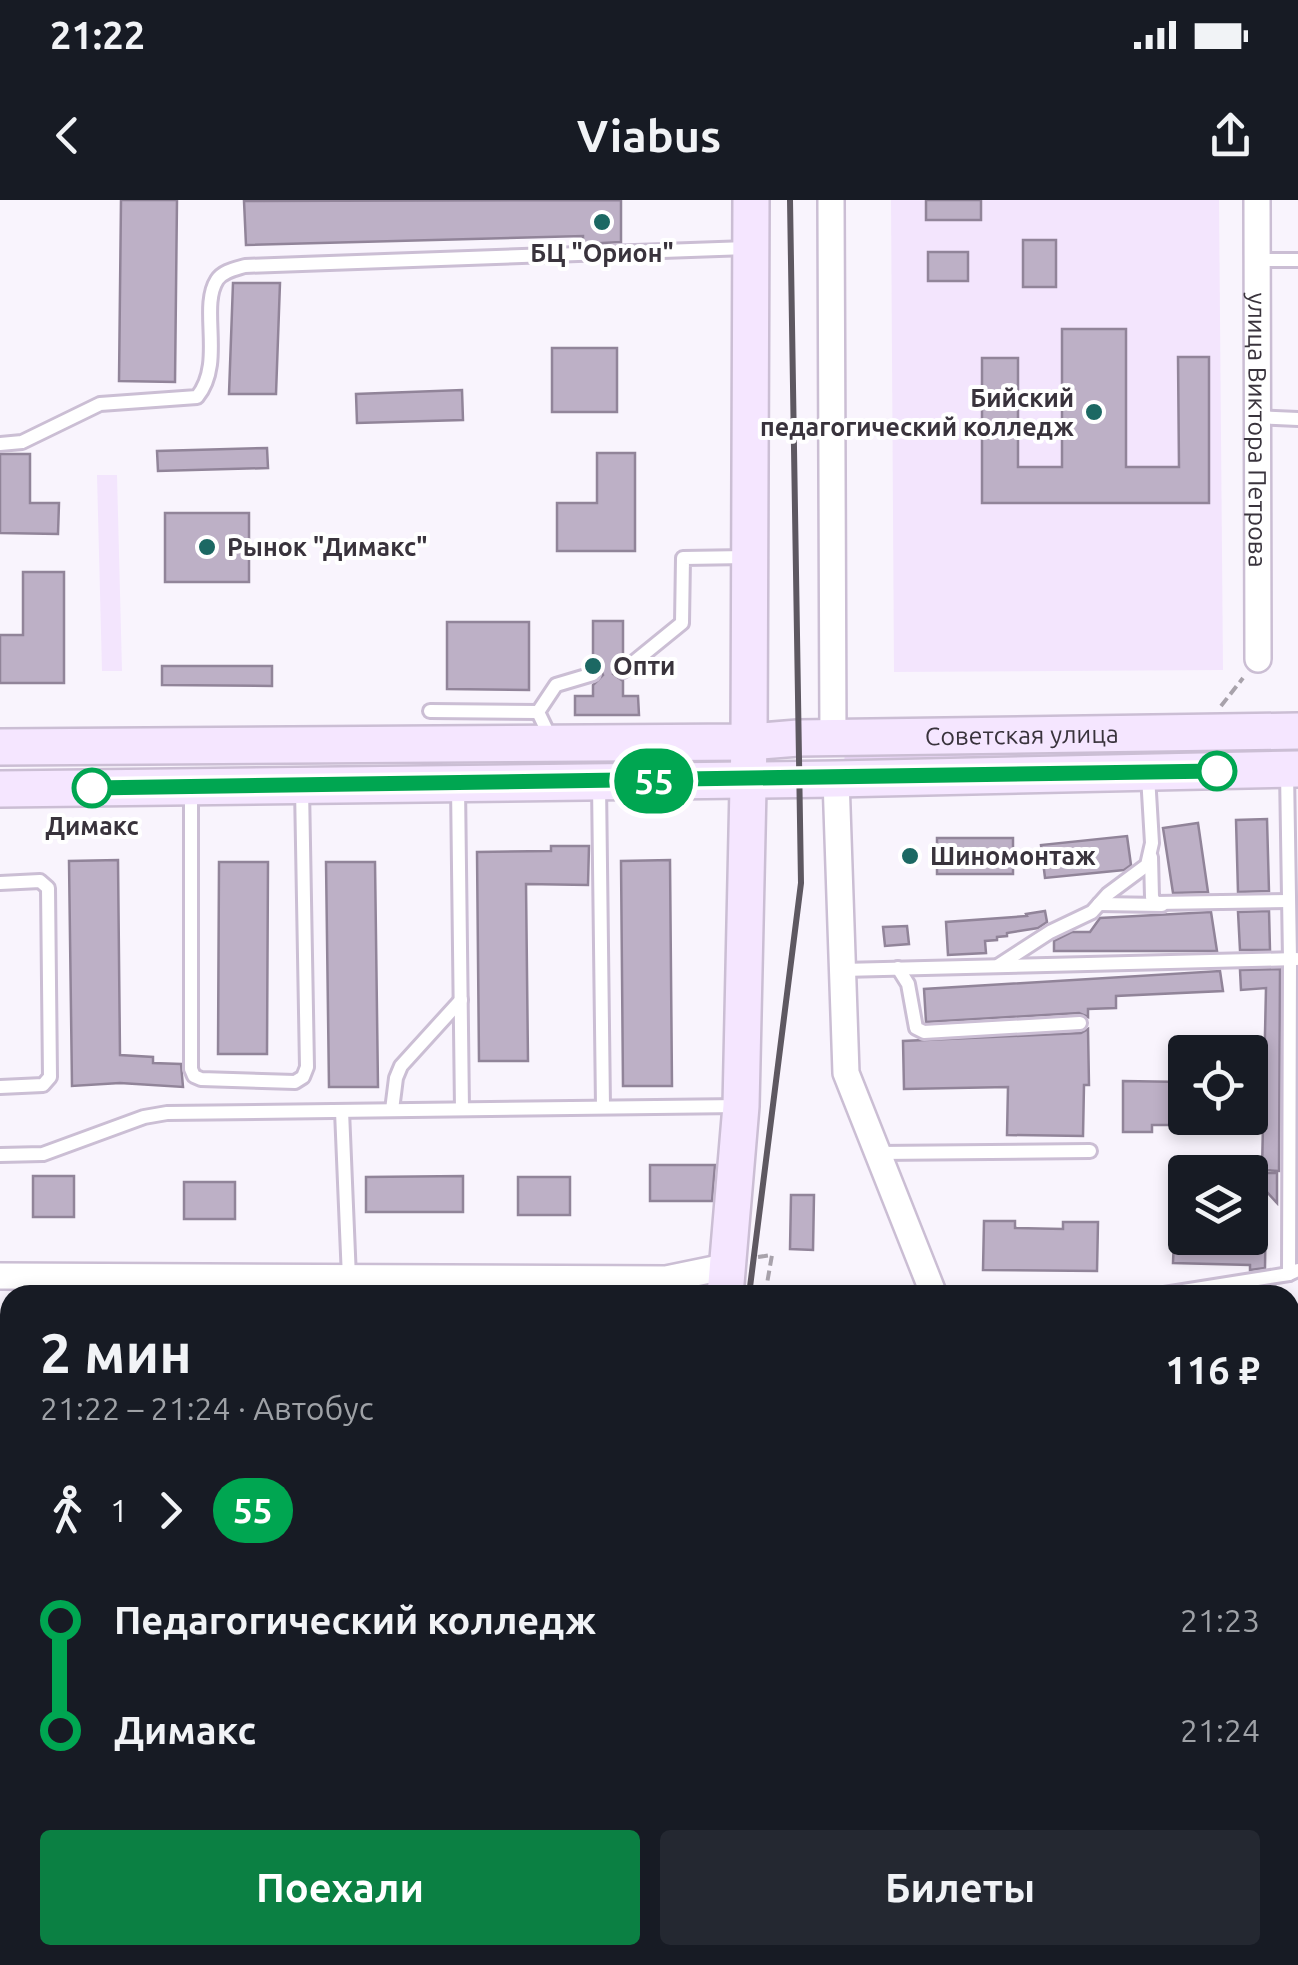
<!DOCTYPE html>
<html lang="ru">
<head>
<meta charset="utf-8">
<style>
  body { margin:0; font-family:Ubuntu,sans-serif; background:#242831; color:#f1f3f6; height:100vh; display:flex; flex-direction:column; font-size:38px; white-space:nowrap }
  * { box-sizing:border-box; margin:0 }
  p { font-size:32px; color:#9ea1a6 }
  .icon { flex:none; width:55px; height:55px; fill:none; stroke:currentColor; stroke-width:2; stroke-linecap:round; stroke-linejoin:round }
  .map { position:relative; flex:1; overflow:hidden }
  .details { position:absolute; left:0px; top:1085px; width:1300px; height:680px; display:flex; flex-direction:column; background:#171b24; border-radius:30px 30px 0 0; box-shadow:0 5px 15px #0003 }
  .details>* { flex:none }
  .badge { padding:0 20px; border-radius:32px; font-size:35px; line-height:65px }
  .buttons { position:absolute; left:1168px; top:835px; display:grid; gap:20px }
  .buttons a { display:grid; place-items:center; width:100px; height:100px; border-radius:10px; background:#171b24; box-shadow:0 5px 15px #0003; font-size:50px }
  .map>.badge { position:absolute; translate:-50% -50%; box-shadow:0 0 0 5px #fff }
  .legs { display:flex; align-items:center; gap:15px; height:110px; padding:0 40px; font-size:32px }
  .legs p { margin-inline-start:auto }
  .summary { display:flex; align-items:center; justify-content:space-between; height:170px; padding:0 40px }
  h1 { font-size:55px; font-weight:700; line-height:75px }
  .primary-button { display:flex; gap:20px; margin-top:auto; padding:20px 40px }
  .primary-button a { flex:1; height:115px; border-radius:10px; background:#0b8043; color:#fff; font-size:40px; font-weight:700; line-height:115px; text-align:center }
  .primary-button a+a { background:#242831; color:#f1f3f6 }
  ul { padding:0 40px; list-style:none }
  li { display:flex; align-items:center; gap:35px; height:110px; font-size:38px }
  li i { display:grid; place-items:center; width:15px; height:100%; margin:0 12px; background:currentColor }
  li i::after { content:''; width:25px; height:25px; margin:-12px; border:8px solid; border-radius:50%; background:#171b24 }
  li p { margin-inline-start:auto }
  li:first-child i { background:linear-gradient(#0000 50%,currentColor 0) }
  li:last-child i { background:linear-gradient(currentColor 50%,#0000 0) }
  .status { display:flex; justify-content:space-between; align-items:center; height:70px; padding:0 50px; background:#171b24; direction:ltr }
  .status svg { height:28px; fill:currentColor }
  header { display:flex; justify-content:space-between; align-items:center; height:130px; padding:0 40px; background:#171b24; font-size:45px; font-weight:700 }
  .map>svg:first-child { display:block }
</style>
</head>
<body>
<div class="status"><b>21:22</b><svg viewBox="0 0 49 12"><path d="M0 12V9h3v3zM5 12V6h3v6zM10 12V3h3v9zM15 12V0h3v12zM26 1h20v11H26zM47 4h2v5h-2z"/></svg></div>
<header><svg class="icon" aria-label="back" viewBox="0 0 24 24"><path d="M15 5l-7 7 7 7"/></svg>Viabus<svg class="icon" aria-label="share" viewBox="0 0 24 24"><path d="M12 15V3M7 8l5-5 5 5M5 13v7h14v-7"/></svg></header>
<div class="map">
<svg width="1298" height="1765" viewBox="0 0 1298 1765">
  <rect width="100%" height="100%" fill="#f9f4fd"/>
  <g fill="#f3e5fd">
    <polygon points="891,0 1219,0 1223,470 894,472"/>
    <polygon points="97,275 117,275 122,471 102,471"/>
  </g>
  <polygon fill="#ebd7f8" points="1298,538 1298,559 844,564 845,551"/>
  <g fill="#bdb0c6" stroke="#918499" stroke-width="2.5">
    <polygon points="121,0 177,0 175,182 119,181"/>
    <polygon points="621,0 621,42 583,44 583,36 246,45 244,1"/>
    <rect x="926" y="0" width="55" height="20"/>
    <rect x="1023" y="40" width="33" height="47"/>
    <rect x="928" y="52" width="40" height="29"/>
    <polygon points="233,83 280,83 276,194 229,194"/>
    <polygon points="1062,129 1126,129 1126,267 1179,267 1178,157 1209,157 1209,303 982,303 982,158 1018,158 1018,267 1062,267"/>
    <rect x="552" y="148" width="65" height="64"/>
    <polygon points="462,190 463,220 357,223 356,194"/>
    <polygon points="267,248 268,268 158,271 157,251"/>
    <polygon points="597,253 635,253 635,351 557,351 557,303 597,303"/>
    <polygon points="0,254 30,254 30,303 59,303 58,334 0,333"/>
    <rect x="165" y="313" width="84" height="69"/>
    <polygon points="23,372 64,372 64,483 0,483 0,435 23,435"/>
    <polygon points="593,421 623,421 623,458 614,467 613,474 623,481 623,496 638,496 639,515 575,515 575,496 593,496 593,485 603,475 600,468 593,464"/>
    <polygon points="447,422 529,422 529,490 447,489"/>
    <polygon points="162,466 272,466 272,486 162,485"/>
    <polygon points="1267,619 1269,691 1238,692 1236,620"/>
    <polygon points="1198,623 1208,692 1173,693 1163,628"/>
    <polygon points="1127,636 1131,665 1124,670 1045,678 1041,645"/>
    <rect x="937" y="638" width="76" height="36"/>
    <polygon points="551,646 589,646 588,685 526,684 528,861 479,861 477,652 551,651"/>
    <polygon points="118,660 120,855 153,857 153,863 181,864 183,887 120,883 72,886 69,661"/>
    <polygon points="670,660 672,886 623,886 621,661"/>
    <polygon points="219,662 268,662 267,854 218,854"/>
    <polygon points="326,662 375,662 378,887 329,887"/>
    <polygon points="1045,711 1047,722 1038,728 1007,733 1007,736 997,737 997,740 985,741 986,753 948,755 946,722 1027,716 1026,714"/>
    <polygon points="1269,711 1270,750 1240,750 1238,712"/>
    <polygon points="1211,712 1217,751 1054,751 1054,741 1072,732 1090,732 1100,718"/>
    <polygon points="907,726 909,744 885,746 883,727"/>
    <polygon points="1280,769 1279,971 1262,970 1266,788 1241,790 1240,770"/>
    <polygon points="1220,771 1223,791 1116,796 1116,808 1088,809 1088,817 1079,813 926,822 924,789"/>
    <polygon points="1088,829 1089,885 1084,885 1083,936 1007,935 1008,887 904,889 903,841 1081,833"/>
    <polygon points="1123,881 1185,882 1185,925 1152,925 1152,932 1123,932"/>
    <polygon points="650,965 715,965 712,1001 650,1001"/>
    <polygon points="1250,973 1277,973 1277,1003 1266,991 1265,1068 1250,1070 1250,1065 1173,1063 1174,1038 1250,1038"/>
    <rect x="33" y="976" width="41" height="41"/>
    <polygon points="463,976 463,1012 366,1012 366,977"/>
    <rect x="518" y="977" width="52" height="38"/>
    <rect x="184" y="982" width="51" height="37"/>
    <polygon points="791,995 814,995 813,1050 790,1049"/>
    <polygon points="984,1021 1015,1021 1015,1028 1063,1029 1063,1022 1098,1022 1097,1071 983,1070"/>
  </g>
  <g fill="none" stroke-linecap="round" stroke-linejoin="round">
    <defs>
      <g id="lane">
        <polyline points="1257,60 1298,60"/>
        <polyline points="1256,217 1298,219"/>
        <path d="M0 244 22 242 100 204 197 197C225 163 199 108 217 80 223 71 235 69 245 66L747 48"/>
        <polyline points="623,471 682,423 683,358 747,357"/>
        <polyline points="430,511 538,512"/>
        <polyline points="552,541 538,512 556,485 593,474"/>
        <polyline points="1287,572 1290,759 1289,1074"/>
        <polyline points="599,584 603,907"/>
        <polyline points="458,586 462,909"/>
        <polyline points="191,587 191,869 194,876 201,879 295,882 303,877 307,867 302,588"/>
        <polyline points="1151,657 1152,697 1155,703 1289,701"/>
        <polyline points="0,683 40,681 48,688 50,877 43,885 0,887"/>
        <polyline points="1099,704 1162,705"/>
        <polyline points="999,765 1050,732 1092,712 1108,694 1147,665 1152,643 1148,576"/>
        <polyline points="898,768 908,784 916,828 924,832 1080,823"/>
        <polyline points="842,770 1296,759"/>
        <polyline points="392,910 396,878 401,866 461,800"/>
        <polyline points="342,911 349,1078"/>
        <polyline points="878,953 1090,951"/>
        <polyline points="0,955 43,954 144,917 167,913 740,906"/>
        <polyline points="934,1094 1012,1095"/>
        <polyline points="1158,1095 1289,1074 1298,1070"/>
        <polyline points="1290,1344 1298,1348"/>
        <polyline points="0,1453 10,1453"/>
        <polyline points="16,1765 16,1755"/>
        <polyline points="300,1765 319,1755"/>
        <polyline points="503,1765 513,1755"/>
      </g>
      <g id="street">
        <polyline points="831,0 833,539"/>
        <path id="s1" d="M1257 0 1258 459"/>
        <polyline points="836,579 846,873 934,1095"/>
        <polyline points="0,1076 666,1079 729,1066"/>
        <polyline points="1182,1755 1183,1765"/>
      </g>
      <g id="secondary">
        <path id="s2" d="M0 547 749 542 798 538 1298 531"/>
        <polyline points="0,589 836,579 1298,569"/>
        <polyline points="725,1095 741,906 749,542 751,0"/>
        <polyline points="0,1584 10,1584"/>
      </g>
    </defs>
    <use href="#lane" stroke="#cbbed4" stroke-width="18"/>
    <use href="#street" stroke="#cbbed4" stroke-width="30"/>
    <use href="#secondary" stroke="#cbbed4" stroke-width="40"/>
    <g stroke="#a8a2ab" stroke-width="4" stroke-dasharray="10 5" stroke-linecap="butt">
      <polyline points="1221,506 1243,478"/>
      <polyline points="758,1057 772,1055 765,1095"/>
      <polyline points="708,1755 708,1765"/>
    </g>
    <use href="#lane" stroke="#fff" stroke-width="12"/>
    <use href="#street" stroke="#fff" stroke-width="25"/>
    <use href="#secondary" stroke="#f5e6ff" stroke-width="35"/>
    <g stroke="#5e5861" stroke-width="6">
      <polyline points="749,1095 801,683 790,0"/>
      <polyline points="699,1755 699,1765"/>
      <polyline points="600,1765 602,1755"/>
    </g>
  </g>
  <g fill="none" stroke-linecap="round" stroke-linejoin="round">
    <defs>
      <polyline id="line-1" points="92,588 1217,571"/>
    </defs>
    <use href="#line-1" stroke="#fff" stroke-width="22"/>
    <use href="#line-1" stroke="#00a651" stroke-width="15"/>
  </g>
  <g fill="#1c6863" stroke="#fff" stroke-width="4">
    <circle cx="602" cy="22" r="10"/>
    <circle cx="1094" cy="212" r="10"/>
    <circle cx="207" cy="347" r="10"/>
    <circle cx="593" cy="466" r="10"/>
    <circle cx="910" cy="656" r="10"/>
  </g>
  <g fill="#fff" stroke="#00a651" stroke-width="5">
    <circle cx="1217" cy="571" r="18"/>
    <circle cx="92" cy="588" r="18"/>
  </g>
  <g text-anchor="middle" stroke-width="8" stroke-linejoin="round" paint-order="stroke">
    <g font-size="25" font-weight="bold" fill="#39333c" stroke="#fff" text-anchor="start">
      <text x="602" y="62" text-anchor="middle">БЦ "Орион"</text>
      <text x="1074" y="207" text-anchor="end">Бийский<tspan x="1074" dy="29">педагогический колледж</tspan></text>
      <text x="227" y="356">Рынок "Димакс"</text>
      <text x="613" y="475">Опти</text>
      <text x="930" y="665">Шиномонтаж</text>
    </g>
    <g font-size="25" fill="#39333c" stroke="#fff">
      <text dy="9" stroke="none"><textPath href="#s1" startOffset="230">улица Виктора Петрова</textPath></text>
      <text dy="9" stroke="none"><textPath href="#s2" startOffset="1022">Советская улица</textPath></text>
    </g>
    <g font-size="25" font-weight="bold" fill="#39333c" stroke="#fff">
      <text x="92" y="635">Димакс</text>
    </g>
  </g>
</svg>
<div class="buttons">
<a><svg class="icon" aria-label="locate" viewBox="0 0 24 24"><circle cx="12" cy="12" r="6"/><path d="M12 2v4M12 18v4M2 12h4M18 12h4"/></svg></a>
<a><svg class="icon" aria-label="layers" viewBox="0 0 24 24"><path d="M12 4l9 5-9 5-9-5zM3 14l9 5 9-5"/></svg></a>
</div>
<b class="badge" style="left:654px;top:581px;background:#00a651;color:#fff">55</b>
<section class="details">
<div class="summary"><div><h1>2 мин</h1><p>21:22 – 21:24 · Автобус</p></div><b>116 ₽</b></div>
<div class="legs"><svg class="icon" aria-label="walk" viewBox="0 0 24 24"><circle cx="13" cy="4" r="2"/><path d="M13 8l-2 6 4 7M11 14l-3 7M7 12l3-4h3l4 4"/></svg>1<svg class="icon" aria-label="forward" viewBox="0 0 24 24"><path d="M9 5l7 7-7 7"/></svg><b class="badge" style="background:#00a651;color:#fff">55</b></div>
<ul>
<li><i style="color:#00a651"></i><b>Педагогический колледж</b><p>21:23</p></li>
<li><i style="color:#00a651"></i><b>Димакс</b><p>21:24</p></li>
</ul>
<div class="primary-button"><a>Поехали</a><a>Билеты</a></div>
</section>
</div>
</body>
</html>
